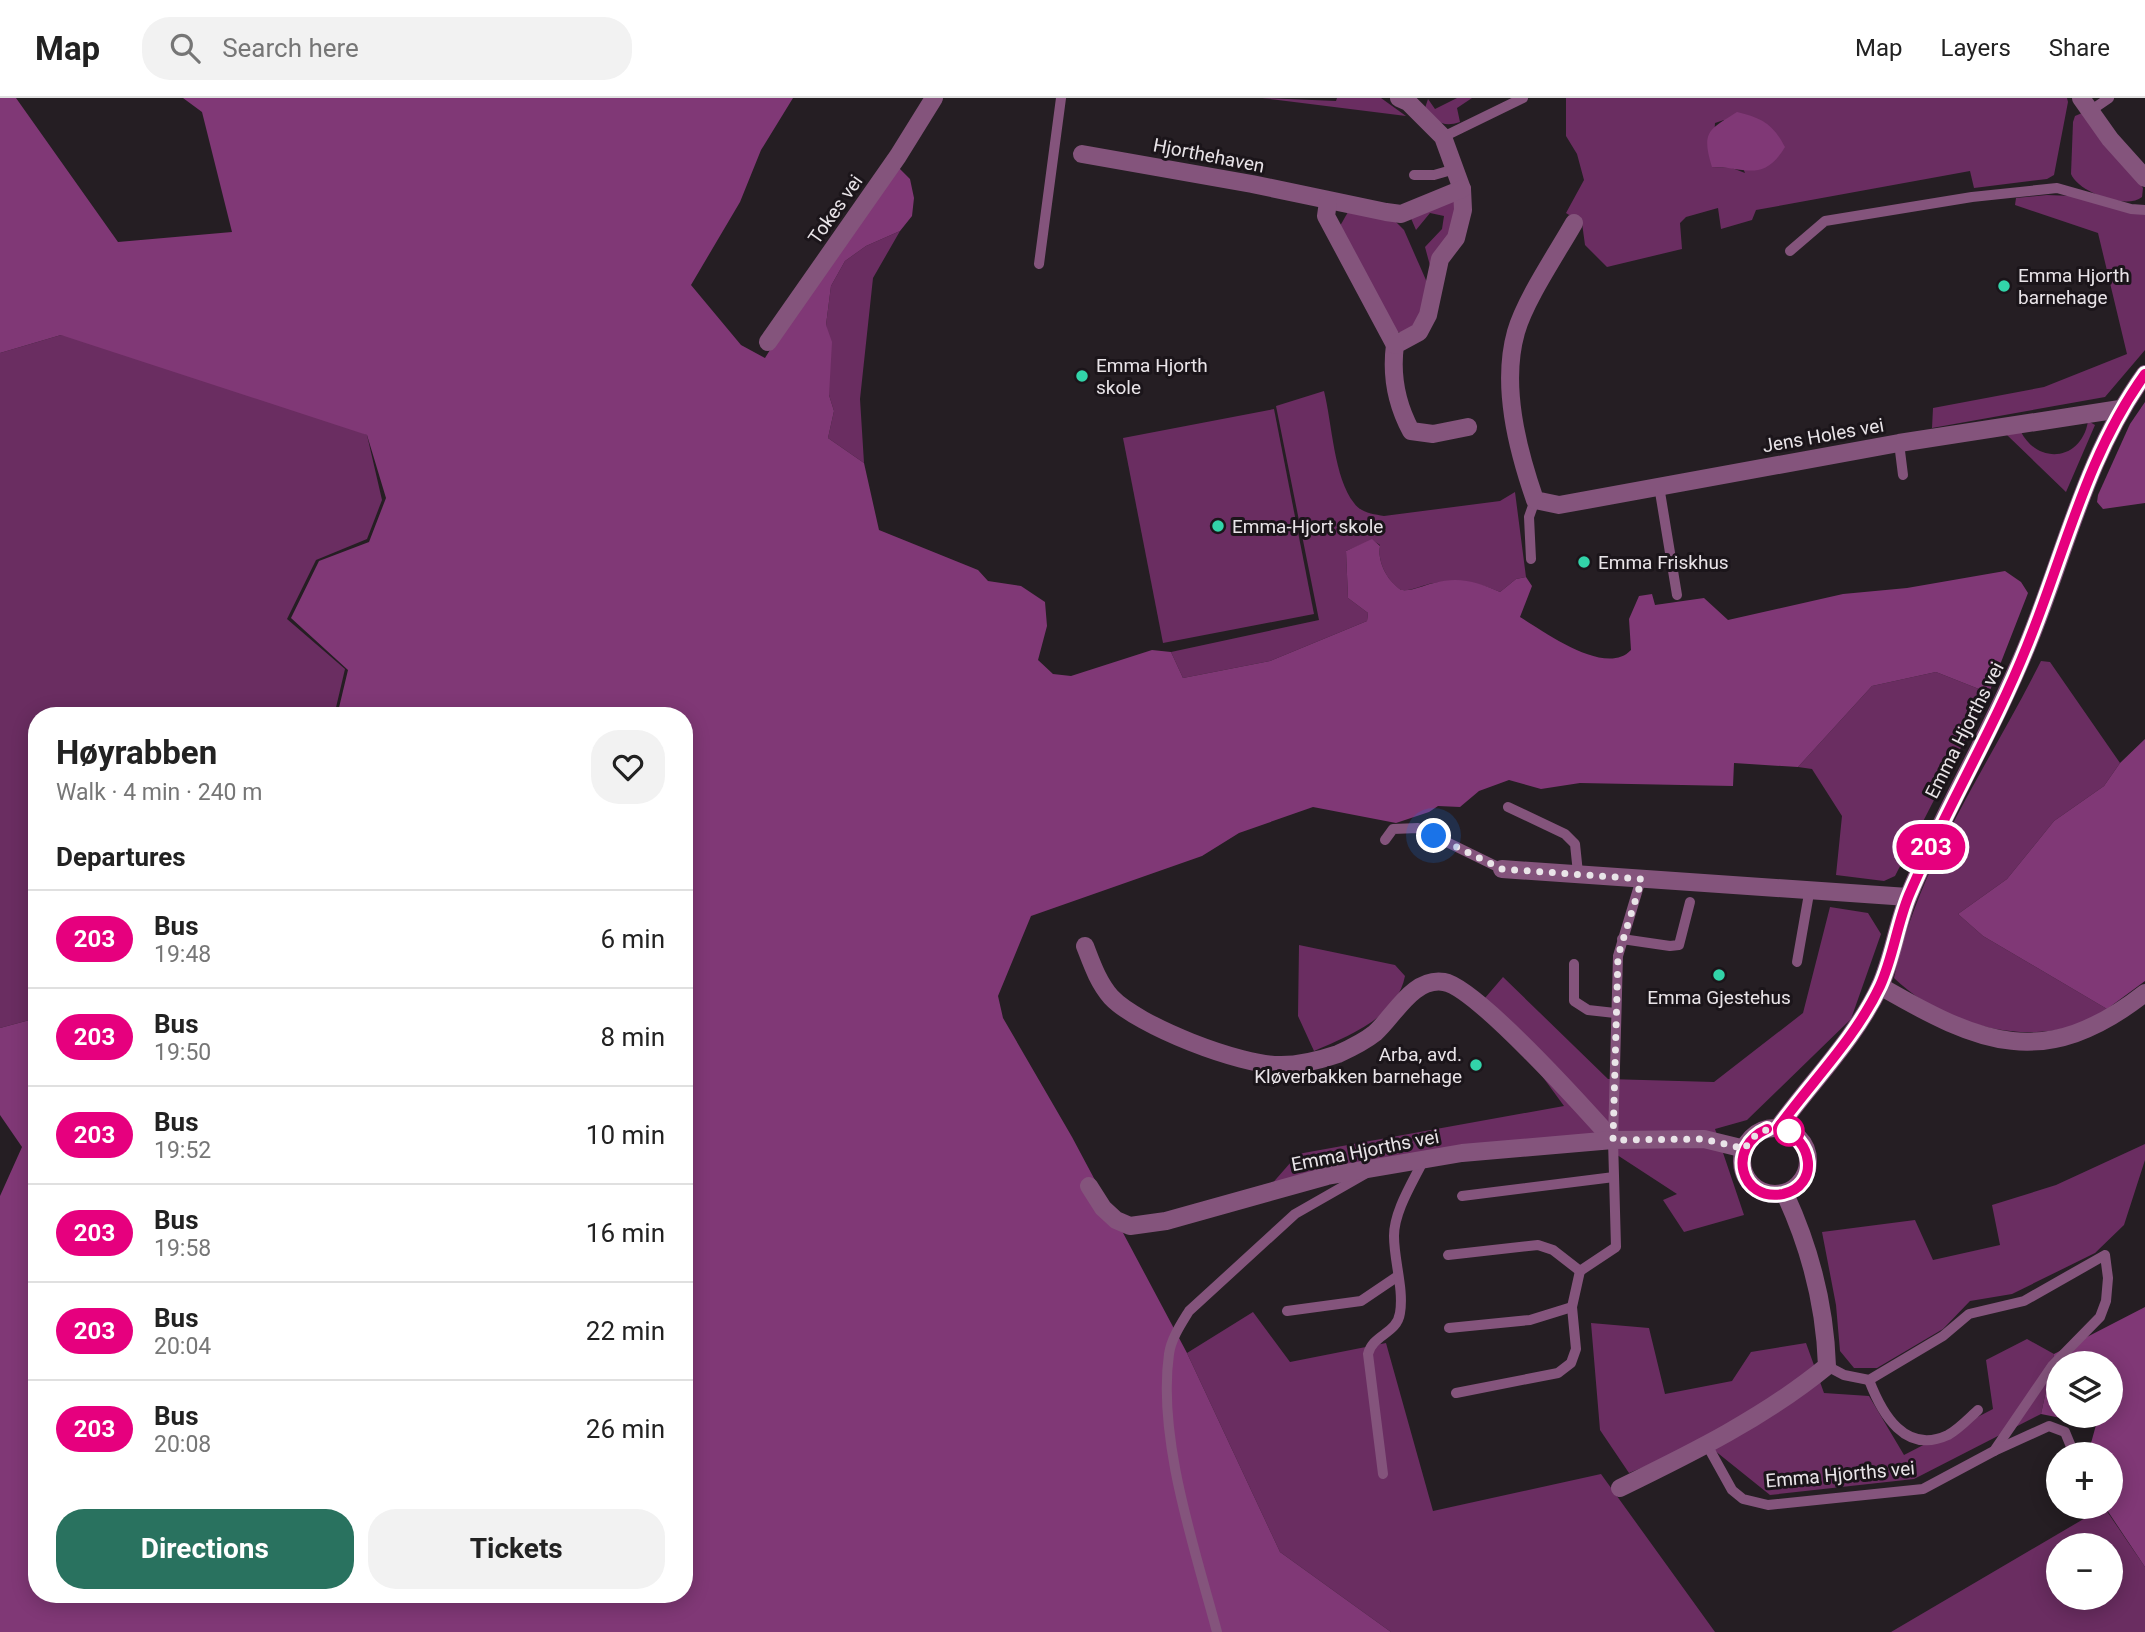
<!DOCTYPE html>
<html lang="en">
<head>
<meta charset="utf-8">
<style>
  body { margin:0; font-family:Roboto,sans-serif; background:#f2f2f2; color:#222; height:100vh; display:flex; flex-direction:column; font-size:26px; white-space:nowrap }
  * { box-sizing:border-box; margin:0 }
  p { font-size:23px; color:#767676 }
  .icon { flex:none; width:38px; height:38px; fill:none; stroke:currentColor; stroke-width:2; stroke-linecap:round; stroke-linejoin:round }
  .map { position:relative; flex:1; overflow:hidden }
  .panel { position:absolute; left:28px; top:609px; width:665px; height:896px; display:flex; flex-direction:column; background:#fff; border-radius:28px; box-shadow:0 4px 18px #0003 }
  .panel>* { flex:none }
  .badge { padding:0 14px; border-radius:23px; font-size:24px; line-height:46px }
  .tools { position:absolute; left:2046px; top:1253px; display:grid; gap:14px }
  .tools a { display:grid; place-items:center; width:77px; height:77px; border-radius:50%; background:#fff; box-shadow:0 4px 18px #0003; font-size:35px }
  .you { position:absolute; width:35px; height:35px; margin:-18px; border:5px solid #fff; border-radius:50%; background:#1a73e8; box-shadow:0 0 0 10px #1a73e833 }
  .map>.badge { position:absolute; translate:-50% -50%; box-shadow:0 0 0 4px #fff }
  h2 { padding:0 28px; font-size:26px; line-height:63px }
  .round { display:grid; place-items:center; flex:none; width:74px; height:74px; border-radius:28px; background:#f2f2f2 }
  .head { display:flex; align-items:center; justify-content:space-between; height:119px; padding:0 28px }
  h1 { font-size:33px; font-weight:700; line-height:52px }
  .action { display:flex; gap:14px; margin-top:auto; padding:14px 28px }
  .action a { flex:1; height:80px; border-radius:28px; background:#29725f; color:#fff; font-size:28px; font-weight:700; line-height:80px; text-align:center }
  .action a+a { background:#f2f2f2; color:#222 }
  ul { padding:0; list-style:none }
  li { display:flex; align-items:center; gap:21px; height:98px; padding:0 28px; border-top:2px solid #e0e0e0 }
  li div { flex:1 }
  li b { display:block; font-size:26px }
  li em { font-style:normal }
  li .badge { min-width:77px; font-weight:700; text-align:center }
  header { display:flex; align-items:center; gap:42px; box-sizing:border-box; height:98px; padding:0 35px; background:#fff; border-bottom:2px solid #e0e0e0 }
  header strong { font-size:33px }
  nav { display:flex; gap:38px; margin-inline-start:auto; font-size:24px }
  .search { width:490px; height:63px; background:#f2f2f2; display:flex; align-items:center; gap:18px; box-sizing:border-box; padding:0 24px; border-radius:28px; color:#767676; font-size:26px }
  .map>svg:first-child { display:block }
</style>
</head>
<body>
<header>
<strong>Map</strong>
<div class="search"><svg class="icon" aria-label="search" viewBox="0 0 24 24"><circle cx="10" cy="10" r="6"/><path d="M15 15l6 6"/></svg>Search here</div>
<nav><a>Map</a><a>Layers</a><a>Share</a></nav>
</header>
<div class="map">
<svg width="2145" height="1534" viewBox="0 0 2145 1534">
  <rect width="100%" height="100%" fill="#251e23"/>
  <g fill="#6a2d61" fill-rule="evenodd">
    <polygon points="1262,0 1336,3 1337,0 1381,0 1406,18"/>
    <path d="M1457 0H1472L1457 10 1460 24C1442 30 1436 23 1425 10L1428 1 1435 11Z"/>
    <path d="M1566 0H2067L2068 4 2054 77 2047 81 1974 90 1970 73 1756 112 1752 122 1721 131 1718 110 1686 119 1680 125 1682 151 1607 169 1585 147 1582 125 1566 115 1584 82 1577 56 1566 38ZM1724 22 1745 75 1732 70 1712 69 1715 25Z"/>
    <path d="M2082 15 2143 90 2142 99C2126 112 2078 94 2071 76L2073 24 2075 18Z"/>
    <polygon points="2047,97 2072,98 2145,117 2145,252 2105,299 1932,330 1933,310 2044,289 2127,256 2098,135 2015,107 2016,100"/>
    <polygon points="1459,98 1452,137 1432,175 1425,149 1442,131 1444,118 1430,115 1416,132 1410,118"/>
    <polygon points="1348,114 1393,121 1404,132 1429,189 1420,222 1408,233 1394,235 1340,128"/>
    <polygon points="900,133 873,180 860,301 864,365 828,340 834,313 829,297 826,227 831,188 845,163 866,148"/>
    <polygon points="61,237 194,247 367,337 382,402 367,441 316,462 287,521 345,571 334,618 37,618 37,920 0,930 0,255"/>
    <path d="M1324 293C1332 325 1334 380 1354 405 1361 415 1373 416 1384 418L1500 403 1515 394 1526 479 1516 481 1500 494C1478 484 1458 482 1434 485 1421 487 1414 493 1401 492 1387 483 1377 463 1380 447L1372 442 1346 453 1348 500 1368 515 1367 523 1270 563 1183 580 1171 554 1319 522 1276 308Z"/>
    <polygon points="1274,311 1314,516 1163,545 1123,340"/>
    <path d="M2088 323 2095 327 2066 394 2007 337 2021 334C2039 368 2082 362 2088 323Z"/>
    <path d="M2041 563 2050 564 2120 665 2104 688 2054 723 2007 781 1958 816 1983 838 2107 911C2046 956 1945 930 1894 880 1919 764 1989 667 2041 563Z"/>
    <polygon points="1936,574 1989,595 1895,778 1884,783 1836,777 1842,718 1812,671 1798,669 1872,588"/>
    <polygon points="1830,809 1868,815 1881,836 1851,921 1747,1022 1715,1031 1744,1117 1684,1134 1663,1102 1677,1096 1585,1036 1270,1088 1298,1056 1564,1008 1485,900 1503,879 1608,981 1714,984 1803,915"/>
    <path d="M1299 847 1395 867 1405 878C1397 919 1349 938 1314 953L1298 918Z"/>
    <polygon points="2145,1046 2145,1062 2124,1127 2095,1155 2012,1196 1970,1203 1943,1231 1877,1270 1854,1270 1840,1253 1836,1207 1822,1134 1915,1122 1933,1162 2000,1147 1992,1107 2056,1087"/>
    <polygon points="1253,1214 1290,1264 1386,1245 1433,1413 1601,1376 1715,1534 1391,1534 1280,1454 1187,1255"/>
    <polygon points="1591,1225 1649,1230 1665,1296 1732,1283 1751,1254 1806,1245 1824,1295 1869,1298 1904,1357 1993,1311 1986,1262 2027,1241 2054,1256 2041,1316 1914,1381 1770,1397 1704,1344 1629,1375 1600,1332"/>
    <path d="M2104 1409 2145 1469V1534H1891ZM2058 1447H2110V1500H2058Z"/>
  </g>
  <g fill="#803876" fill-rule="evenodd">
    <path d="M0 0H16L118 144 232 134 202 14 183 0H793L761 52 740 104 691 187 741 247 765 260 786 226 899 70 910 81 914 100 912 118 900 133 866 148 845 163 831 188 826 227 832 244 829 297 834 313 828 340 864 365 879 432 978 472 988 483 1021 488 1045 504 1047 528 1038 562 1053 576 1071 578 1152 552 1171 554 1183 580 1270 563 1367 523 1368 515 1348 500 1346 453 1372 441 1380 448C1377 463 1387 483 1401 492 1414 493 1421 488 1434 485 1459 478 1478 484 1500 494L1516 481 1526 479 1532 488 1520 519C1546 535 1606 579 1631 552L1629 521 1639 498 1652 496 1655 507 1704 500 1728 522 1843 496 1907 490 2005 473 2021 484 2028 495 1989 595 1936 574 1872 588 1798 669 1734 665 1733 688 1580 685 1541 691 1509 682 1479 693 1460 709 1438 708 1429 714 1396 725 1313 709 1239 735 1202 758 1031 818 998 898 1003 920 1072 1039 1187 1255 1280 1454 1391 1534H0V1098L22 1049 0 1017V930L37 920V1496H684V618H337L348 572 291 520 319 463 369 444 386 400 367 337 61 237 0 255Z"/>
    <path d="M1737 14C1762 20 1773 26 1785 49 1763 85 1745 69 1712 69 1701 33 1709 32 1737 14Z"/>
    <polygon points="2145,304 2145,405 2103,411 2097,404 2098,397 2130,326"/>
    <polygon points="2145,641 2145,883 2107,911 1983,838 1958,816 2007,781 2054,723 2104,688 2120,665"/>
    <path d="M2145 1209V1469L2105 1409H2110V1356H2088L2096 1327 2041 1316 2054 1256ZM2058 1265H2110V1318H2058Z"/>
  </g>
  <g fill="none" stroke-linecap="round" stroke-linejoin="round">
    <g stroke="#84547c" stroke-width="10">
      <polyline points="2090,13 2109,0"/>
      <polyline points="1443,39 1523,0"/>
      <polyline points="1414,77 1434,77 1455,71"/>
      <polyline points="1790,153 1825,123 1972,99 2057,90 2131,111 2145,112"/>
      <polyline points="1039,166 1061,0"/>
      <polyline points="1899,345 1903,377"/>
      <polyline points="1659,388 1677,497"/>
      <polyline points="1531,461 1529,419 1535,402"/>
      <polyline points="1508,709 1565,736 1575,746 1578,775"/>
      <polyline points="1385,742 1393,731 1418,730 1502,771"/>
      <polyline points="1622,841 1670,848 1679,847 1690,804"/>
      <polyline points="1797,864 1810,790"/>
      <polyline points="1574,866 1574,903 1588,912 1615,915"/>
      <polyline points="1462,1098 1614,1079"/>
      <polyline points="1448,1157 1538,1147 1553,1152 1580,1173"/>
      <polyline points="1580,1173 1616,1149 1613,1042 1618,858 1641,781"/>
      <polyline points="1287,1213 1361,1203 1398,1178"/>
      <polyline points="1449,1230 1530,1222 1572,1209"/>
      <path d="M1869 1282C1882 1316 1905 1357 1948 1337 1959 1331 1969 1320 1978 1312"/>
      <polyline points="1456,1295 1558,1275 1571,1265 1576,1251 1572,1209 1580,1173"/>
      <polyline points="1707,1347 1732,1392 1743,1401 1768,1407 1923,1391 1994,1353 2052,1268 2100,1219 2106,1203 2108,1180 2105,1157 2024,1203 1969,1216 1943,1238 1869,1282 1844,1277 1827,1268"/>
      <polyline points="1994,1353 2049,1328 2065,1334 2072,1351 2070,1356"/>
      <path d="M1383 1376 1368 1256C1373 1236 1397 1236 1400 1215 1404 1191 1394 1163 1394 1138 1394 1113 1413 1084 1424 1061"/>
      <path d="M1217 1534C1195 1451 1157 1341 1169 1256 1171 1241 1181 1226 1189 1213L1295 1116 1365 1076"/>
    </g>
    <g stroke="#84547c" stroke-width="18">
      <path d="M1399 0 1408 4 1443 39 1462 91 1463 112 1456 140 1440 161 1428 217 1419 234 1395 247C1391 277 1397 307 1411 333L1433 336 1468 329"/>
      <polyline points="2081,0 2110,41 2145,80"/>
      <polyline points="1082,56 1252,86 1386,114 1401,116 1462,91"/>
      <polyline points="1328,104 1326,118 1395,247"/>
      <path d="M1574 125C1557 155 1525 202 1516 234 1501 287 1517 350 1535 402L1559 407 1899 345 2120 311"/>
      <polyline points="768,244 898,58 934,0"/>
      <polyline points="1502,771 1908,799"/>
      <path d="M1085 848C1092 866 1098 884 1111 899 1138 928 1241 968 1281 967 1299 967 1320 962 1338 956 1349 951 1365 943 1375 935 1395 917 1413 879 1444 884 1476 889 1587 1013 1613 1042"/>
      <path d="M1880 888C1980 946 2044 974 2145 895"/>
      <circle cx="1775" cy="1063" r="33"/>
      <path d="M1778 1030C1812 983 1855 941 1880 888 1893 859 1897 826 1909 797 1945 710 1994 630 2029 543 2066 452 2087 356 2145 276"/>
      <polyline points="1089,1088 1103,1110 1116,1122 1130,1128 1166,1123 1327,1078 1462,1055 1613,1042 1704,1041 1745,1051"/>
      <path d="M1620 1390C1692 1355 1765 1319 1827 1268 1825 1208 1810 1150 1785 1096"/>
    </g>
  </g>
  <g fill="none" stroke-linecap="round" stroke-linejoin="round">
    <defs>
      <path id="line" d="M1767 1031C1726 1049 1740 1104 1783 1096 1820 1088 1814 1040 1778 1030 1812 983 1855 941 1880 888 1893 860 1897 826 1909 797 1945 712 1993 633 2027 548 2065 455 2086 358 2145 276"/>
    </defs>
    <use href="#line" stroke="#fff" stroke-width="16"/>
    <use href="#line" stroke="#e6007e" stroke-width="10"/>
    <path stroke="#e9e4e8" stroke-width="7" stroke-dasharray="0 12.6" d="M1434 738 1502 771 1642 781 1618 858 1613 1042 1704 1041 1745 1051C1754 1032 1771 1028 1789 1033"/>
  </g>
  <g fill="#32d4a9" stroke="#1b151a" stroke-width="2.5">
    <circle cx="2004" cy="188" r="7"/>
    <circle cx="1082" cy="278" r="7"/>
    <circle cx="1218" cy="428" r="7"/>
    <circle cx="1584" cy="464" r="7"/>
    <circle cx="1719" cy="877" r="7"/>
    <circle cx="1476" cy="967" r="7"/>
  </g>
  <circle fill="#fff" stroke="#e6007e" stroke-width="3.5" cx="1789" cy="1033" r="14"/>
  <g text-anchor="middle" stroke-width="6" stroke-linejoin="round" paint-order="stroke">
    <g font-size="19" fill="#e9e4e8" stroke="#1b151a">
      <text transform="translate(1209 57) rotate(11)" y="7">Hjorthehaven</text>
      <text transform="translate(835 111) rotate(-55)" y="7">Tokes vei</text>
      <text transform="translate(1823 337) rotate(-10)" y="7">Jens Holes vei</text>
      <text transform="translate(1964 632) rotate(-63)" y="7">Emma Hjorths vei</text>
      <text transform="translate(1365 1052) rotate(-11)" y="7">Emma Hjorths vei</text>
      <text transform="translate(1840 1376) rotate(-5)" y="7">Emma Hjorths vei</text>
    </g>
    <g font-size="19" fill="#e9e4e8" stroke="#1b151a" text-anchor="start">
      <text x="2018" y="184">Emma Hjorth<tspan x="2018" dy="22">barnehage</tspan></text>
      <text x="1096" y="274">Emma Hjorth<tspan x="1096" dy="22">skole</tspan></text>
      <text x="1232" y="435">Emma-Hjort skole</text>
      <text x="1598" y="471">Emma Friskhus</text>
      <text x="1719" y="906" text-anchor="middle">Emma Gjestehus</text>
      <text x="1462" y="963" text-anchor="end">Arba, avd.<tspan x="1462" dy="22">Kløverbakken barnehage</tspan></text>
    </g>
  </g>
</svg>
<div class="tools">
<a><svg class="icon" aria-label="layers" viewBox="0 0 24 24"><path d="M12 4l9 5-9 5-9-5zM3 14l9 5 9-5"/></svg></a>
<a>+</a>
<a>−</a>
</div>
<div class="you" style="left:1434px;top:738px"></div>
<b class="badge" style="left:1931px;top:749px;background:#e6007e;color:#fff">203</b>
<section class="panel">
<div class="head"><div><h1>Høyrabben</h1><p>Walk · 4 min · 240 m</p></div><a class="round"><svg class="icon" aria-label="heart" viewBox="0 0 24 24"><path d="M12 20l-8-8c-3-5 5-10 8-4 3-6 11-1 8 4z"/></svg></a></div>
<h2>Departures</h2>
<ul>
<li><span class="badge" style="background:#e6007e;color:#fff">203</span><div><b>Bus</b><p>19:48</p></div><em>6 min</em></li>
<li><span class="badge" style="background:#e6007e;color:#fff">203</span><div><b>Bus</b><p>19:50</p></div><em>8 min</em></li>
<li><span class="badge" style="background:#e6007e;color:#fff">203</span><div><b>Bus</b><p>19:52</p></div><em>10 min</em></li>
<li><span class="badge" style="background:#e6007e;color:#fff">203</span><div><b>Bus</b><p>19:58</p></div><em>16 min</em></li>
<li><span class="badge" style="background:#e6007e;color:#fff">203</span><div><b>Bus</b><p>20:04</p></div><em>22 min</em></li>
<li><span class="badge" style="background:#e6007e;color:#fff">203</span><div><b>Bus</b><p>20:08</p></div><em>26 min</em></li>
</ul>
<div class="action"><a>Directions</a><a>Tickets</a></div>
</section>
</div>
</body>
</html>
